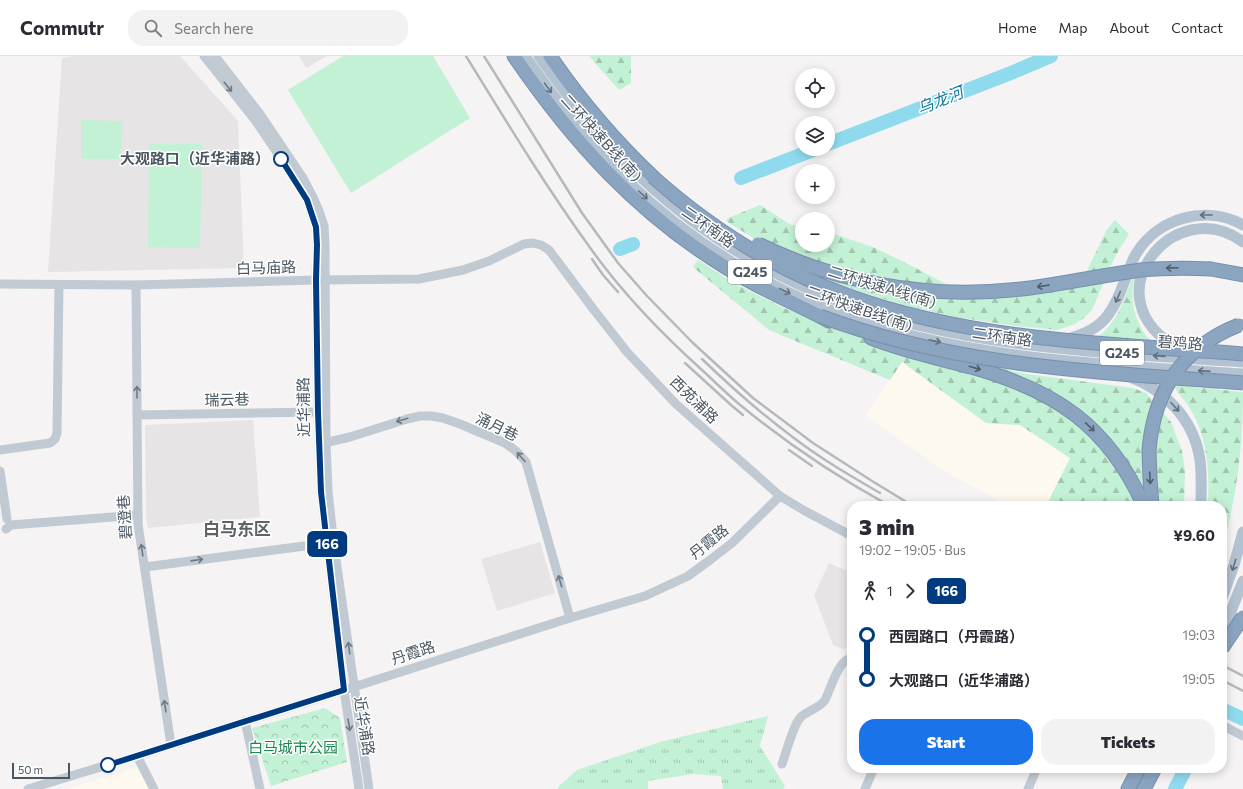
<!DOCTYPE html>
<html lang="en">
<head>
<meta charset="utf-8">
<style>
  body { margin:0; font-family:Commissioner,"Noto Sans SC",sans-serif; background:#f2f2f3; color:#2b2b33; height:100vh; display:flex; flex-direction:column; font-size:15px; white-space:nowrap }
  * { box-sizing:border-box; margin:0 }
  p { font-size:13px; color:#7c7c81 }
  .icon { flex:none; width:22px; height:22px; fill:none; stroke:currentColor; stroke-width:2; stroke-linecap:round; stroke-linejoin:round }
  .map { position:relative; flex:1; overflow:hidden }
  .drawer { position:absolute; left:847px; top:445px; width:380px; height:272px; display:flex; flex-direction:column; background:#fff; border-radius:16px; box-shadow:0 2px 10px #0003 }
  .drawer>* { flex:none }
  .badge { padding:0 8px; border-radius:6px; font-size:14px; line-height:26px }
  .fabs { position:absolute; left:795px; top:12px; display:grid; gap:8px }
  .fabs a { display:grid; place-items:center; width:40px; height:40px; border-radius:50%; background:#fff; box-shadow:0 2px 10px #0003; font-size:20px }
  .scale { position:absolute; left:12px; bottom:10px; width:58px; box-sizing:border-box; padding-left:4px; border:2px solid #4a5661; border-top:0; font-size:11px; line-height:14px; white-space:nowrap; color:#4a5661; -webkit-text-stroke:3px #fff; paint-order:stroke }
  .map>.badge { position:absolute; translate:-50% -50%; box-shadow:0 0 0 2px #fff }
  .legs { display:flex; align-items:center; gap:6px; height:44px; padding:0 12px; font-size:13px }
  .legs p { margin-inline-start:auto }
  .overview { display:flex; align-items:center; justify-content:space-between; height:68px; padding:0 12px }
  h1 { font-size:22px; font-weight:800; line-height:30px }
  .action { display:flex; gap:8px; margin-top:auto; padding:8px 12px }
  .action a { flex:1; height:46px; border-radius:16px; background:#1a73e8; color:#fff; font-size:16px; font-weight:800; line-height:46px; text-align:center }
  .action a+a { background:#f2f2f3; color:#2b2b33 }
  ul { padding:0 12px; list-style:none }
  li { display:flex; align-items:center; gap:14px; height:44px; font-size:15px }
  li i { display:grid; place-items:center; width:6px; height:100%; margin:0 5px; background:currentColor }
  li i::after { content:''; width:10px; height:10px; margin:-5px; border:3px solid; border-radius:50%; background:#fff }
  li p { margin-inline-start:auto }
  li:first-child i { background:linear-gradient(#0000 50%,currentColor 0) }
  li:last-child i { background:linear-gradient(currentColor 50%,#0000 0) }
  header { display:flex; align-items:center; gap:24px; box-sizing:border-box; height:56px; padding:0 20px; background:#fff; border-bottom:1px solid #e1e1e2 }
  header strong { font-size:19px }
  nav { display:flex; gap:22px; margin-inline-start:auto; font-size:14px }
  .search { width:280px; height:36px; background:#f2f2f3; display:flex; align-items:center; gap:10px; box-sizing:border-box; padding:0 14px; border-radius:16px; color:#7c7c81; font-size:15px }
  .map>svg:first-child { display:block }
</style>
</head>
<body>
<header>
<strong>Commutr</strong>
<div class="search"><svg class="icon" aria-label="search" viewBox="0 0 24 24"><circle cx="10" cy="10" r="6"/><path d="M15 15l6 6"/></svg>Search here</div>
<nav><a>Home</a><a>Map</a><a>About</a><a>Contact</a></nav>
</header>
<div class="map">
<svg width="1243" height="733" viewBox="0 0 1243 733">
  <defs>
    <pattern id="grass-tufts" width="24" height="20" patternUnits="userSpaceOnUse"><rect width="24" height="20" fill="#c3f1d5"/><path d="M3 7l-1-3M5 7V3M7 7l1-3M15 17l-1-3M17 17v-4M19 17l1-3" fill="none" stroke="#a0c6b0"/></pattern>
    <pattern id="forest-firs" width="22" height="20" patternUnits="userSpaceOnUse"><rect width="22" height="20" fill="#c3f1d5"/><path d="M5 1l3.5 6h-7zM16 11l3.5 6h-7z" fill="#a0c6b0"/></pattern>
    <pattern id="park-crowns" width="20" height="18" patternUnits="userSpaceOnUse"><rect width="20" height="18" fill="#c3f1d5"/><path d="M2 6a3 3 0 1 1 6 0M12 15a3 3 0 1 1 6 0" fill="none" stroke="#a0c6b0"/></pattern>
  </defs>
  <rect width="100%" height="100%" fill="#f5f3f3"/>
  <g fill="#fdf9ef">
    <polygon points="902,305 986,367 1020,369 1071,402 1046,450 1005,450 996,443 951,419 865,360"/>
    <polygon points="138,712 149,733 66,733"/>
  </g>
  <g fill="#e6e4e5">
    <polygon points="73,0 180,0 238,65 244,212 48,216 62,2"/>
    <polygon points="299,0 327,0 306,12"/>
    <polygon points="253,364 260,461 148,472 146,461 145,369"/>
    <polygon points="540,486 555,537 497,555 481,503"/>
    <polygon points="829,507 852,517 852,578 845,594 833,589 814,539"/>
  </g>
  <polygon fill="url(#grass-tufts)" points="768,660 760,690 785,730 783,733 723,733 721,720 693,718 648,725 648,733 558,733 559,730 577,714 660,686"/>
  <g fill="url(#forest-firs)">
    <polygon points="589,0 631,0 631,27 619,34"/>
    <polygon points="760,149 791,169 802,170 802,189 828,189 828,176 873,191 912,210 953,232 1035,226 1086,217 1106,175 1115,164 1129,178 1120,192 1112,207 1092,254 1084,262 1075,268 1057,274 1016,270 956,261 911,251 864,237 824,223 766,190 726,165 728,162"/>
    <polygon points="698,204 734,227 784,252 831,271 899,291 1027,318 1133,332 1146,337 1171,366 1182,395 1185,415 1184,450 1046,450 1070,402 1020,369 986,367 902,306 890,324 769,274 693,211"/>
    <path d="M1134 217 1135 218C1129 244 1134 267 1152 287L1096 282C1119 266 1124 243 1134 217Z"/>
    <path d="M1173 329 1243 336C1243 388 1237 442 1222 492V450H1208C1209 416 1209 385 1191 354 1186 345 1178 338 1173 329Z"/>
  </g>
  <polygon fill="url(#park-crowns)" points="325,652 340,662 347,706 271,730 252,672"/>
  <g fill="#c3f1d5">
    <polygon points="343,0 433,0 470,62 351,137 288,34"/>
    <polygon points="81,64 122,65 121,103 81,103"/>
    <polygon points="149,88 202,88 200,192 148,191"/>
  </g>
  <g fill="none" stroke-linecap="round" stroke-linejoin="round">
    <g stroke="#90daee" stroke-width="14">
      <polyline points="828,88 1011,17 1051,0"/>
      <polyline points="741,122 816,93"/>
      <polyline points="620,193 633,188"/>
      <polyline points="1222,655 1224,654 1243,663"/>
      <polyline points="1175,733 1186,712"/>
    </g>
    <defs>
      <g id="highway">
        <path d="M514 0C573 86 638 158 727 212 760 233 795 247 829 265"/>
        <path d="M550 0C580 44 614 84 653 121"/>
        <polyline points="1211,213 1243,219"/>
        <path d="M871 282C904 295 937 302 971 311 1054 334 1108 369 1144 450"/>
        <polyline points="1149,394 1150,423 1152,450"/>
        <polyline points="1128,733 1139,712"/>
        <polyline points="1144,733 1155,712"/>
      </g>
    </defs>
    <use href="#highway" stroke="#7690ad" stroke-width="15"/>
    <g stroke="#c1cad2" stroke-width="9">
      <polyline points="204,0 255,64 297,126 307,144 316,171 317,189 316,224 318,356 321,436 344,634 359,733"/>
      <polyline points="215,0 260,58 303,122 313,141 319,155 324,170 325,189 326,388 328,435 334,490 369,733"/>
      <polyline points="0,228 136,229 316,224 419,223 463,214 489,205 524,188 533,187 541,189 549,194 594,254 627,296 676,348 780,440 805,455 852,480"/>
      <polyline points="136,229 138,468 171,689"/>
      <polyline points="137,359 318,356"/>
      <polyline points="320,388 350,381 407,363 420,360 431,360 443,362 460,368 505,387 516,395 526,406 570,562"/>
      <polyline points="0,394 50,387 55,383 57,377 59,229"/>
      <polyline points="0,415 7,463"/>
      <polyline points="6,473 11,469 138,459"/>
      <polyline points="145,511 327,487"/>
      <polyline points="245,665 260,733"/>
      <polyline points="1222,669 1243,680"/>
      <polyline points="137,700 154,733"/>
      <path d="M782 708C786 697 793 670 800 662 806 655 819 653 825 644 831 633 838 603 852 602"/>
      <polyline points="28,733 137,700 570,562 645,540 688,520 710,504 732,487 780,440"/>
      <polyline points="865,733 874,712"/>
      <polyline points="1028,733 1037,712"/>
    </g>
    <g stroke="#b3c2d1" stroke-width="11">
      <path d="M525 0C556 44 588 87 627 125 693 189 775 238 863 266 985 305 1116 309 1243 318"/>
      <path d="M539 0C561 31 583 61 609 89 684 171 780 231 887 261 1002 294 1125 298 1243 306"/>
      <path d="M1067 283C1083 279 1098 273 1108 259 1122 241 1125 217 1136 198 1157 162 1207 148 1243 169"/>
      <path d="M1179 293C1086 241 1176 135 1243 186"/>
      <path d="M1128 320C1166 334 1194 364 1200 404 1202 419 1201 435 1201 450"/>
      <polyline points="1222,542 1234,509 1243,476"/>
      <polyline points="1222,578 1243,525"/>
    </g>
    <use href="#highway" stroke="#8ba5c1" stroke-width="13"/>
    <g stroke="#b5b8bd" stroke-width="2.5">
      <path d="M466 0C506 65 546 131 591 193 623 238 661 277 702 314 714 325 726 337 739 348 786 387 837 421 890 450"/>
      <polyline points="484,0 582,157 618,207 647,240 693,287 753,342 813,387 872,425 913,450"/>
      <polyline points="592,203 603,219 618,236"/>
      <path d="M702 303C730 330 759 356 790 379 818 401 849 419 880 437"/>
      <polyline points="685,307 731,349 743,359"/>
      <polyline points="789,394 812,410"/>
      <polyline points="1222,609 1243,620"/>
      <polyline points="1222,624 1243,635"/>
    </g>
    <defs>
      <g id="highway-bridge">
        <path d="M653 121C710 172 777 214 849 240 974 285 1112 288 1243 298"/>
        <path d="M758 188C844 230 935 244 1030 232 1067 227 1104 219 1141 214 1164 212 1188 212 1211 213"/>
        <path d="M820 260C955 311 1100 316 1243 327"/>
        <path d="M1149 394C1154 335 1183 291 1239 269"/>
        <polyline points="1222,592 1243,561"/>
      </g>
    </defs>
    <use href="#highway-bridge" stroke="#7690ad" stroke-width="15" stroke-linecap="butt"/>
    <use href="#highway-bridge" stroke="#8ba5c1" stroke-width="13"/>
  </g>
  <defs><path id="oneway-shaft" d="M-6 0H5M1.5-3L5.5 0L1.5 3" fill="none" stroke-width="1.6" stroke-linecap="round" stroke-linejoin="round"/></defs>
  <g stroke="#6e7983">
    <use href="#oneway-shaft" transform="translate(228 31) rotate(51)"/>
    <use href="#oneway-shaft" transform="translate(137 336) rotate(-90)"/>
    <use href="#oneway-shaft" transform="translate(402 364) rotate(163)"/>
    <use href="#oneway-shaft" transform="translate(521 401) rotate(-131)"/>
    <use href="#oneway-shaft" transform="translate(142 494) rotate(-98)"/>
    <use href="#oneway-shaft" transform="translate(197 504) rotate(-8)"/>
    <use href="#oneway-shaft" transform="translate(560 525) rotate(-106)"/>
    <use href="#oneway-shaft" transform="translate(349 592) rotate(-98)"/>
    <use href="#oneway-shaft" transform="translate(165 650) rotate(-99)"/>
    <use href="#oneway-shaft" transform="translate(349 669) rotate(81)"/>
  </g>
  <g stroke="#64717d">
    <use href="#oneway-shaft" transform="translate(548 32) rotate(54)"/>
    <use href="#oneway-shaft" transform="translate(643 139) rotate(42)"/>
    <use href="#oneway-shaft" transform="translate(1206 159) rotate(-180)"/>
    <use href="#oneway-shaft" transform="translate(785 235) rotate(26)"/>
    <use href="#oneway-shaft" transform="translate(1118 241) rotate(113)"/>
    <use href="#oneway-shaft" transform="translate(935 285) rotate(12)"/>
    <use href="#oneway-shaft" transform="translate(1159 300) rotate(-176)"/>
    <use href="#oneway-shaft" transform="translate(1204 315) rotate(-176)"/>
    <use href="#oneway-shaft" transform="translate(1175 351) rotate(48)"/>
    <use href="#oneway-shaft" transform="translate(1234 509) rotate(107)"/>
  </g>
  <g stroke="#505e6b">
    <use href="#oneway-shaft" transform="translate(1172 212) rotate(178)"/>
    <use href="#oneway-shaft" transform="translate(1043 230) rotate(172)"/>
    <use href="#oneway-shaft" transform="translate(975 312) rotate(16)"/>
    <use href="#oneway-shaft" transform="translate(1090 371) rotate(44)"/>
    <use href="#oneway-shaft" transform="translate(1150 422) rotate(87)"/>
  </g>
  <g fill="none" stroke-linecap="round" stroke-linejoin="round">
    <defs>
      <polyline id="line-1" points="108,709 344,634 321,436 318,356 316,224 317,189 316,171 307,144 281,103"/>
    </defs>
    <use href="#line-1" stroke="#fff" stroke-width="9"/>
    <use href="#line-1" stroke="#003b80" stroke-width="6"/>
  </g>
  <g fill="#fff" stroke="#003b80" stroke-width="2">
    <circle cx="281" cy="103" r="7"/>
    <circle cx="108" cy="709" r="7"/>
  </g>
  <g text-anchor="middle" stroke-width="3" stroke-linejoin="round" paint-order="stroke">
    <g fill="#fff" stroke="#808990" stroke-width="1">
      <rect x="728" y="204" width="44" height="24" rx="3"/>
      <rect x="1100" y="285" width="44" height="24" rx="3"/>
    </g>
    <g font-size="14" font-weight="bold" fill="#4a5661">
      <text x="750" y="221">G245</text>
      <text x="1122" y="302">G245</text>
    </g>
    <g font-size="15" fill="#4a5661" stroke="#fff">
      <text transform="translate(601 82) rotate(48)" y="5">二环快速B线(南)</text>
      <text transform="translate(708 171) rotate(35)" y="5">二环南路</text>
      <text transform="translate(266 212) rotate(-2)" y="5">白马庙路</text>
      <text transform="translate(882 231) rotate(17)" y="5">二环快速A线(南)</text>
      <text transform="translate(859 253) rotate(19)" y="5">二环快速B线(南)</text>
      <text transform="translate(1002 281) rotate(8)" y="5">二环南路</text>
      <text transform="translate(1180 287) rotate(4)" y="5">碧鸡路</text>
      <text transform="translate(227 344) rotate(-1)" y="5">瑞云巷</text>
      <text transform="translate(694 344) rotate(44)" y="5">西苑浦路</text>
      <text transform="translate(304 351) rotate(-91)" y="5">近华浦路</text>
      <text transform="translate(497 371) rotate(26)" y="5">涌月巷</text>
      <text transform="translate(125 461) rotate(-94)" y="5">碧澄巷</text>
      <text transform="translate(709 486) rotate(-39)" y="5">丹霞路</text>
      <text transform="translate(413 597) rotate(-18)" y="5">丹霞路</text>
      <text transform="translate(364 670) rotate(81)" y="5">近华浦路</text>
    </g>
    <g font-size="15" font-weight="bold" fill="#4a5661" stroke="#fff" text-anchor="end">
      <text x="270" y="108">大观路口（近华浦路）</text>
    </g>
    <g font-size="15" fill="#17864f" stroke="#fff">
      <text x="293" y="697">白马城市公园</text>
    </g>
    <g font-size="16" font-style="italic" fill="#0c7c9b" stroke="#fff">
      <text transform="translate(940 44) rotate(-22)" y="6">乌龙河</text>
    </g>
    <g font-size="17" font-weight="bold" fill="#5f6368" stroke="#fff">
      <text x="237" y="479">白马东区</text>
    </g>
  </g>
</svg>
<div class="fabs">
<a><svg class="icon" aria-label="locate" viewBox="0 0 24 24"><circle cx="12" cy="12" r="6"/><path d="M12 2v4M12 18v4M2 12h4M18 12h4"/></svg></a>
<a><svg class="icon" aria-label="layers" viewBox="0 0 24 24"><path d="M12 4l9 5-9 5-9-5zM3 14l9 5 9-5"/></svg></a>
<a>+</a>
<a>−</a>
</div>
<div class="scale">50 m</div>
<b class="badge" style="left:327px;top:488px;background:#003b80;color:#fff">166</b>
<section class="drawer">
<div class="overview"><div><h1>3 min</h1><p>19:02 – 19:05 · Bus</p></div><b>¥9.60</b></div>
<div class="legs"><svg class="icon" aria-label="walk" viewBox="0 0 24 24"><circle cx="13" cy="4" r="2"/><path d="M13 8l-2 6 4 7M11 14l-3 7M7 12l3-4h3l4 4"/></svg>1<svg class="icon" aria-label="forward" viewBox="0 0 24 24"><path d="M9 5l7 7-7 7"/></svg><b class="badge" style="background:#003b80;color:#fff">166</b></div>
<ul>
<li><i style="color:#003b80"></i><b>西园路口（丹霞路）</b><p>19:03</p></li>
<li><i style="color:#003b80"></i><b>大观路口（近华浦路）</b><p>19:05</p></li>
</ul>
<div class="action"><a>Start</a><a>Tickets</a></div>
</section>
</div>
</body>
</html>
